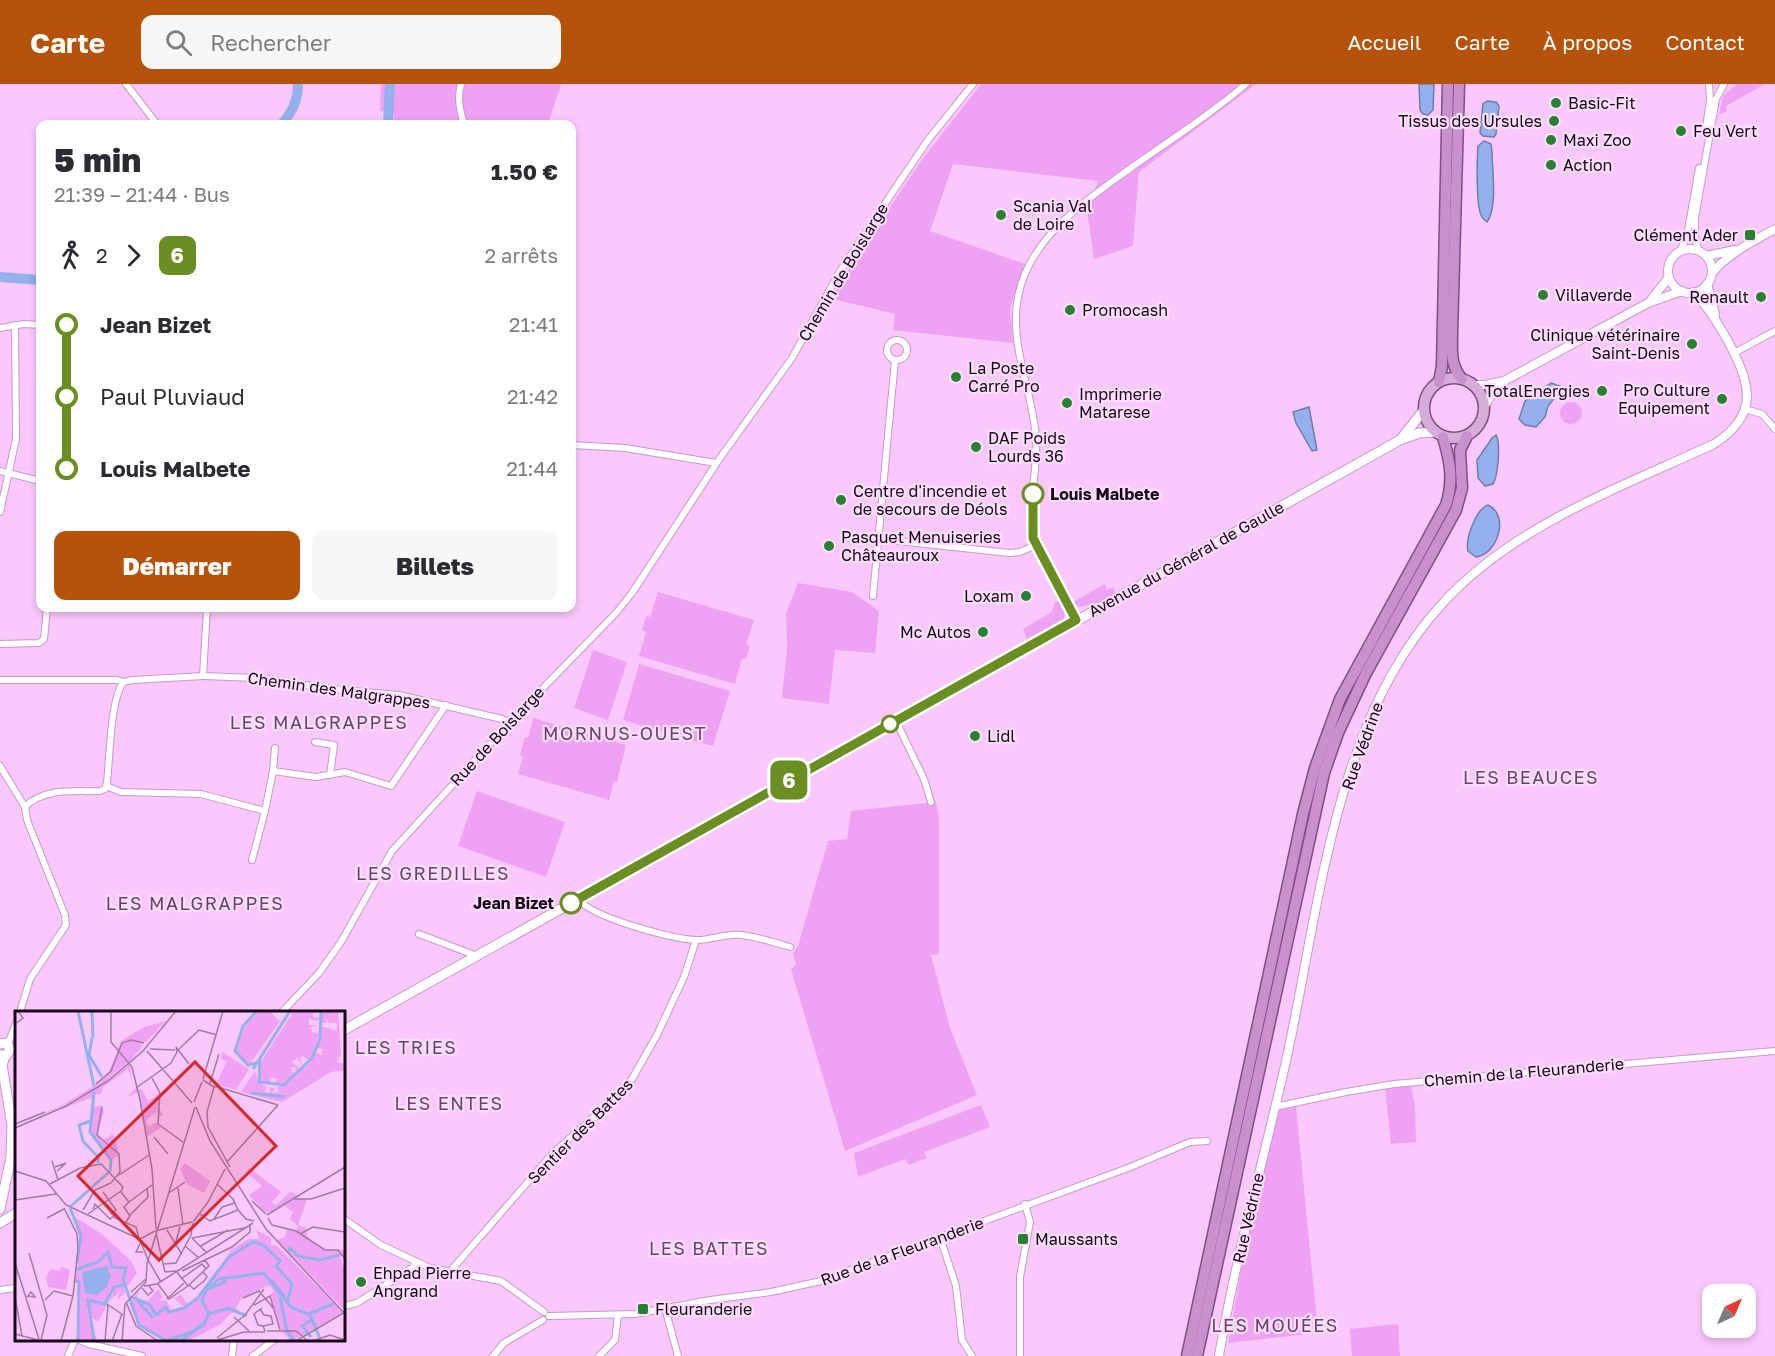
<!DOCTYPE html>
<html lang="fr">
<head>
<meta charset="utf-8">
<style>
  body { margin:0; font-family:"Golos Text",sans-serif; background:#f7f7f7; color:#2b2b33; height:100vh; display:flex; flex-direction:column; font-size:22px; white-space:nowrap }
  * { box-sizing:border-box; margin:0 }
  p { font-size:20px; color:#7c7c81 }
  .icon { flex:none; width:33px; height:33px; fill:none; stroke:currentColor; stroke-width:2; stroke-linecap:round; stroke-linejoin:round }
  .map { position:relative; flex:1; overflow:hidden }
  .panel { position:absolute; left:36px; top:36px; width:540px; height:492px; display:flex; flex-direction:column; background:#fff; border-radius:12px; box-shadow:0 3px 9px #0003 }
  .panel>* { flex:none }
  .badge { padding:0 12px; border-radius:9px; font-size:21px; line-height:39px }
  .needle { width:39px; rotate:44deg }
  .fabs { position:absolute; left:1702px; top:1200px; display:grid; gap:12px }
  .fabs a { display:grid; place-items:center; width:54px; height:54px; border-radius:12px; background:#fff; box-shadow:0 3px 9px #0003; font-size:30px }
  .map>.badge { position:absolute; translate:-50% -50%; box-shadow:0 0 0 3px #fff }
  .legs { display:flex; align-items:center; gap:9px; height:66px; padding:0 18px; font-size:20px }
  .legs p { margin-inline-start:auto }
  .head { display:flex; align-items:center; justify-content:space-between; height:102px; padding:0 18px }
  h1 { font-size:33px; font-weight:800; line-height:45px }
  .button { display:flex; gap:12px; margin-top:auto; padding:12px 18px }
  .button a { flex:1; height:69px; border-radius:12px; background:#b45309; color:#fff; font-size:24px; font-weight:800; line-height:69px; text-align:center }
  .button a+a { background:#f7f7f7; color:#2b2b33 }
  ul { padding:0 18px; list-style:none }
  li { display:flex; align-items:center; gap:21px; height:72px; font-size:22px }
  li i { display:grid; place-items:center; width:9px; height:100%; margin:0 8px; background:currentColor }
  li i::after { content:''; width:15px; height:15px; margin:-8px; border:4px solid; border-radius:50%; background:#fff }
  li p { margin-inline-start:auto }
  li:first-child i { background:linear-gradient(#0000 50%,currentColor 0) }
  li:last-child i { background:linear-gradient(currentColor 50%,#0000 0) }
  header { display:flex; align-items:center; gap:36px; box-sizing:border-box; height:84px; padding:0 30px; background:#b45309; color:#fff }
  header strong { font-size:28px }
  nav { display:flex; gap:33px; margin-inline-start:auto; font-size:21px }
  .search { width:420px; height:54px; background:#f7f7f7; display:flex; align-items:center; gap:15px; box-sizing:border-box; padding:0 21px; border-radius:12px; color:#7c7c81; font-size:22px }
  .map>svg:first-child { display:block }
</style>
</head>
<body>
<header>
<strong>Carte</strong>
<div class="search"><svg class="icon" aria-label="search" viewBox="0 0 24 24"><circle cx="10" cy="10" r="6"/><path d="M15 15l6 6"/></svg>Rechercher</div>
<nav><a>Accueil</a><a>Carte</a><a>À propos</a><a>Contact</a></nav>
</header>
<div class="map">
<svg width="1775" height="1272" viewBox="0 0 1775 1272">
  <rect width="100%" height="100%" fill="#fbc8fe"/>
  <g fill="#efa1f3">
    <polygon points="381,0 561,0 548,40 394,40 394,29 380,27"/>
    <polygon points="981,0 1256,0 1139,88 1133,162 1094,175 1087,126 1098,97 953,80 930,147 1025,180 1010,225 1013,259 893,246 895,230 829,214 921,77"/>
    <polygon points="1737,0 1765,0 1726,22 1727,27 1719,31 1716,44 1723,12"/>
    <circle cx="1571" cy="329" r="11"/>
    <polygon points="798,499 852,508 879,527 875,569 835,566 829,620 782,614 787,564 786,529"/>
    <polygon points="1105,500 1107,506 1113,503 1116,510 1095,520 1078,523 1073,518"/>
    <polygon points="658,508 754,536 746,561 750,562 746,575 742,574 735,600 639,572 646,548 642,546 646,532 650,533"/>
    <polygon points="1060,517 1065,530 1063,537 1028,559 1023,545 1052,528 1055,518"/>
    <polygon points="593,566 627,578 608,636 574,624"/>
    <polygon points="639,580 730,607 713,662 623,636"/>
    <polygon points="533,634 626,661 617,698 614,698 609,716 518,690 523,672 520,671 525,653 528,654"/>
    <polygon points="477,707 565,738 546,793 458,762"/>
    <polygon points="936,718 939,736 939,870 931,871 950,944 977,1011 845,1067 791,885 796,881 793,869 798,862 828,757 847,755 851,727"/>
    <polygon points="1411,1001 1415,1022 1416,1058 1391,1060 1385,1004"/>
    <polygon points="981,1021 990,1043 924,1068 927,1074 909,1081 905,1075 858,1093 854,1069"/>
    <polygon points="1296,1022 1318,1249 1228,1259 1245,1165 1278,1026"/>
    <polygon points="1398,1240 1400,1272 1352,1272 1350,1245"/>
  </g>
  <g fill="#94b0ed" stroke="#6f7dad" stroke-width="1.5">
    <polygon points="1419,0 1434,0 1433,26 1428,31 1423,30 1420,26"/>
    <polygon points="1487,17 1496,18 1499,22 1496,50 1494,53 1483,52 1480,49 1483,20"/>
    <path d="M1484 57 1491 60 1492 68C1492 86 1498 123 1487 138 1483 135 1483 135 1481 131 1476 120 1477 75 1478 62Z"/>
    <polygon points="1551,299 1560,302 1561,306 1548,322 1545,333 1536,343 1525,341 1519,335 1525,317"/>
    <polygon points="1309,323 1317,366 1312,367 1296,339 1293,328"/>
    <path d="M1496 351C1501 359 1498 392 1493 400L1485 402 1478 394 1477 376 1492 354Z"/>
    <path d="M1488 421C1510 431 1498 470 1476 473L1468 467C1465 455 1476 425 1488 421Z"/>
  </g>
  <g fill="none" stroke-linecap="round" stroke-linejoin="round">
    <g stroke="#94b0ed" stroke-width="10">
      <path d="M282 40C292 28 298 17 298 0"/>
      <polyline points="388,40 390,0"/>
      <polyline points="0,193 40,196"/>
    </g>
    <defs>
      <g id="minor">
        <polyline points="126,0 157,40"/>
        <path d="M461 0C457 14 460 27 464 40"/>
        <polyline points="1705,50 1710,16 1709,0"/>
        <polyline points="1698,166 1695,151 1695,134 1716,15 1724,0"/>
        <polyline points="1680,167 1687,152 1699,84"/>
        <polyline points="0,244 24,240 40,241"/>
        <circle cx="897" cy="266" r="10"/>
        <polyline points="1734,269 1775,247"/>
        <polyline points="1745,325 1762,330 1775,345"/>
        <polyline points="572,361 625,364 716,379"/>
        <polyline points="0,387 40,397"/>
        <polyline points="0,428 16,355 15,241"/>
        <polyline points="880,455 1009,469 1020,468 1036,461"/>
        <polyline points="873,512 895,276"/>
        <path d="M1076 536 1034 459 1032 450C1028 418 1038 386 1036 354 1033 313 1015 274 1016 233 1017 163 1077 123 1128 86 1167 58 1209 32 1246 0"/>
        <polyline points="0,560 39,559 44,555 47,524"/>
        <polyline points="203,592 259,594 333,605 399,611 502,635 509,639"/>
        <polyline points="0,596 117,596 123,598"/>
        <polyline points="896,637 924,695 931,718"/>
        <polyline points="315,658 334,661 330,691"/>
        <polyline points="0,682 25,723 27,736 65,831 66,841 30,895 20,928"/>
        <polyline points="273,687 275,664"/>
        <polyline points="106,702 121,708 201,710 265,727 273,687 316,693 345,688 391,702 446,621"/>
        <path d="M25 723C44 703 75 708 100 707L105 705 107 698C110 672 110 619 123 598L133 596 203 592 207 524"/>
        <polyline points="252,776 265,727"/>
        <path d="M578 815C593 834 670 854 695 856 710 857 725 849 741 851 758 853 774 858 790 863"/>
        <polyline points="419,850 477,872"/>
        <polyline points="282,928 319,889 341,858 392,767 509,639 616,529 632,509 720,374 792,274 839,189 894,106 928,56 973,0"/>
        <polyline points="8,960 16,939"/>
        <polyline points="1275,1023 1346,1008 1394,1000 1775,967"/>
        <polyline points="344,1135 381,1161 430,1184 501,1197 544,1228"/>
        <polyline points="940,1153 956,1202 962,1256 972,1272"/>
        <polyline points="452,1188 453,1184 553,1069 602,1026 632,995 657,951 684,893 696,856"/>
        <polyline points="0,1206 16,1204"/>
        <polyline points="344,1222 357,1219 412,1184 416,1178"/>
        <polyline points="665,1224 678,1272"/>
        <polyline points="549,1232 635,1230 710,1216 771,1208 821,1197 1128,1084 1190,1058 1207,1057"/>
        <polyline points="79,1256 89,1260 142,1272"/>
        <polyline points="68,1272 75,1256"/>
        <polyline points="232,1272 234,1256"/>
        <polyline points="253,1272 274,1256"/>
        <polyline points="493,1272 504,1259 543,1236"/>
        <polyline points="599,1272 615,1256 618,1231"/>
        <polyline points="1020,1272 1020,1193 1030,1138 1025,1120"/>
      </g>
      <g id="tertiary">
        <circle cx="1690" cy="187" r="22"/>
        <polyline points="1706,172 1735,166"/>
        <path d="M1712 189C1729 169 1752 158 1775 145"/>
        <polyline points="1707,200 1715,230"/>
        <polyline points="1651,216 1669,193"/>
        <polyline points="1473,301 1485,301 1504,297 1648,219 1682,207"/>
        <polyline points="1484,323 1493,308 1504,297"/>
        <path d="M1219 1272C1236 1169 1266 1069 1288 968 1320 819 1335 636 1442 520 1514 441 1619 404 1714 360 1761 330 1750 299 1728 257 1718 240 1708 222 1693 208"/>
      </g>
      <g id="secondary">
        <polyline points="1401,355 1424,326"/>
        <polyline points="344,946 1400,356 1419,349 1435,348"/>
        <polyline points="0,960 6,959 10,965 7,971 0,971"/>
        <polyline points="0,1125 11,1073 12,1041 2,981 5,972"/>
        <polyline points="0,1139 16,1129"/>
      </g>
      <circle id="primary" cx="1454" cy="324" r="30"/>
      <g id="trunk">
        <path d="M1459 0 1452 250C1452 267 1450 281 1462 295"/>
        <polyline points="1439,298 1442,282 1448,0"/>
        <path d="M1187 1272 1303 730 1315 684 1340 615 1446 421C1454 396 1450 377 1443 353"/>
        <polyline points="1197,1272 1324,689 1338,649 1366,589 1456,426 1462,404 1460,366 1467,352"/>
      </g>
    </defs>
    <use href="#minor" stroke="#c898cb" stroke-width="8"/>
    <use href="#tertiary" stroke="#c898cb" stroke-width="10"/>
    <use href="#secondary" stroke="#c898cb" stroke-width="11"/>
    <use href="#primary" stroke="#814e85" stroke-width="13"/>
    <use href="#trunk" stroke="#814e85" stroke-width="13"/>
    <use href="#minor" stroke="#fff" stroke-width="6"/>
    <use href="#tertiary" stroke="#fff" stroke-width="8"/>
    <use href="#secondary" stroke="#fff" stroke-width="9"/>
    <use href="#primary" stroke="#d6acd9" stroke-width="10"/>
    <use href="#trunk" stroke="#c890cc" stroke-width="10"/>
  </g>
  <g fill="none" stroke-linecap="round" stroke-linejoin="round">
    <defs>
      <polyline id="line-1" points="571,819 1076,536 1033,454 1033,410"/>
    </defs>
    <use href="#line-1" stroke="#fff" stroke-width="14"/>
    <use href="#line-1" stroke="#6b8e23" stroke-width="9"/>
  </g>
  <g fill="#278131" stroke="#fddefe" stroke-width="2">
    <circle cx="1556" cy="19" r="6"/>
    <circle cx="1554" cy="37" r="6"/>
    <circle cx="1681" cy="47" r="6"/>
    <circle cx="1551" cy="56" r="6"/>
    <circle cx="1551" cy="81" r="6"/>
    <circle cx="1001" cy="131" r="6"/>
    <rect x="1744" y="145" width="12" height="12" rx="3"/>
    <circle cx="1543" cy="211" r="6"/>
    <circle cx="1761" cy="213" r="6"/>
    <circle cx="1070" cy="226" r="6"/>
    <circle cx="1692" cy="260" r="6"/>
    <circle cx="956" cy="293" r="6"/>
    <circle cx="1602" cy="307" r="6"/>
    <circle cx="1722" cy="315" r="6"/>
    <circle cx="1067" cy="319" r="6"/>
    <circle cx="976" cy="363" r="6"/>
    <circle cx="841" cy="416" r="6"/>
    <circle cx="829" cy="462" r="6"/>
    <circle cx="1026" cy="512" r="6"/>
    <circle cx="983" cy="548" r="6"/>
    <circle cx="975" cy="652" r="6"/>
    <rect x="1017" y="1149" width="12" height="12" rx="3"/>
    <circle cx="361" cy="1198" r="6"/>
    <rect x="637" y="1219" width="12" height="12" rx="3"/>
  </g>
  <g fill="#fff" stroke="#6b8e23" stroke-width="3">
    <circle cx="1033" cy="410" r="10"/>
    <circle cx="890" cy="640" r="8"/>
    <circle cx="571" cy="819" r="10"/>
  </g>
  <g text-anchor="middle" stroke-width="4.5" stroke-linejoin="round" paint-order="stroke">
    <g font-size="16" fill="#180719" stroke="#fddefe" text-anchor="start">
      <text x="1568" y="25">Basic-Fit</text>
      <text x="1542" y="43" text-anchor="end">Tissus des Ursules</text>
      <text x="1693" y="53">Feu Vert</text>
      <text x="1563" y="62">Maxi Zoo</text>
      <text x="1563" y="87">Action</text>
      <text x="1013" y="128">Scania Val<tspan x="1013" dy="18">de Loire</tspan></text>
      <text x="1738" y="157" text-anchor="end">Clément Ader</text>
      <text x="1555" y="217">Villaverde</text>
      <text x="1749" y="219" text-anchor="end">Renault</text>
      <text x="1082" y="232">Promocash</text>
      <text x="1680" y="257" text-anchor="end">Clinique vétérinaire<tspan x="1680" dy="18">Saint-Denis</tspan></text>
      <text x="968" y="290">La Poste<tspan x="968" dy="18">Carré Pro</tspan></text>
      <text x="1710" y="312" text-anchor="end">Pro Culture<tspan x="1710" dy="18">Equipement</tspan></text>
      <text x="1590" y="313" text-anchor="end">TotalEnergies</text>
      <text x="1079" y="316">Imprimerie<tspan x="1079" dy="18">Matarese</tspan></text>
      <text x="988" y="360">DAF Poids<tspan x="988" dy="18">Lourds 36</tspan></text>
      <text x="853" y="413">Centre d'incendie et<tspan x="853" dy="18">de secours de Déols</tspan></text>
      <text x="841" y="459">Pasquet Menuiseries<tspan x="841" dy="18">Châteauroux</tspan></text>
      <text x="1014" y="518" text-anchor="end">Loxam</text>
      <text x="971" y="554" text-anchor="end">Mc Autos</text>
      <text x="987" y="658">Lidl</text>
      <text x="1035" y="1161">Maussants</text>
      <text x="373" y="1195">Ehpad Pierre<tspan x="373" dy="18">Angrand</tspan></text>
      <text x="655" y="1231">Fleuranderie</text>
    </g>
    <g font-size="16" fill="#180719" stroke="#fddefe">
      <text transform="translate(843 188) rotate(-59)" y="6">Chemin de Boislarge</text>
      <text transform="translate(1186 475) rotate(-29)" y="6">Avenue du Général de Gaulle</text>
      <text transform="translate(339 606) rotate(8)" y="6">Chemin des Malgrappes</text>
      <text transform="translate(497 652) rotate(-47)" y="6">Rue de Boislarge</text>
      <text transform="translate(1362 662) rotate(-70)" y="6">Rue Védrine</text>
      <text transform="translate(1524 988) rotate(-5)" y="6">Chemin de la Fleuranderie</text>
      <text transform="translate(580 1047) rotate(-45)" y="6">Sentier des Battes</text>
      <text transform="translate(1248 1134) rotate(-77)" y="6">Rue Védrine</text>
      <text transform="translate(902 1167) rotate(-20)" y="6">Rue de la Fleuranderie</text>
    </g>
    <g font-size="16" font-weight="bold" fill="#180719" stroke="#fddefe" text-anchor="start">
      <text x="1050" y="416">Louis Malbete</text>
      <text x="554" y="825" text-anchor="end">Jean Bizet</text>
    </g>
    <g font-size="18" letter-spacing="1.5" fill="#6b406e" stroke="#fddefe">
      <text x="319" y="645">LES MALGRAPPES</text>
      <text x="625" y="656">MORNUS-OUEST</text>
      <text x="1531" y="700">LES BEAUCES</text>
      <text x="433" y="796">LES GREDILLES</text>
      <text x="195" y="826">LES MALGRAPPES</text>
      <text x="406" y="970">LES TRIES</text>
      <text x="449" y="1026">LES ENTES</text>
      <text x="709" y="1171">LES BATTES</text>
      <text x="1275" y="1248">LES MOUÉES</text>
    </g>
  </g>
  <g transform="translate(15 927)">
    <rect width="330" height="330" fill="#fbc8fe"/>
    <path d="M245 0H254L265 10 235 53 223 45 222 38 230 15ZM279 0H304L297 3 299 7 304 6 303 10 294 8V14H304L296 16 297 21 304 22 298 43 294 50 288 45 285 48 288 56 282 47 277 51 285 58 281 61 280 56 275 57 280 63 268 74H259L262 68 255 66 256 73H249L243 67 245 52ZM307 0H323L326 43 322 51 330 53V59L316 61 267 91 226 81 240 60 243 71 252 76 249 81 255 82 254 76 260 77 257 82 264 81 262 77 295 52 301 41 306 44 308 38 302 37 306 15 322 20V12H313V8L311 12H306ZM151 10 131 31H126L127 36 114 51 89 70 52 93 0 115 49 93 89 69 79 74 94 61 106 30 129 16ZM207 41 234 58 221 79 201 73 212 50 206 48ZM115 53 117 68 113 58 88 76 86 83H80L79 96 87 94 89 101 82 122 88 129 98 123 102 134 104 144 97 149 76 124 78 86 42 100ZM121 77 127 79 133 90 144 83V98L148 103 146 106 141 101 131 109 134 115 142 111 146 117 131 126 123 81 111 87ZM170 152 195 170 189 182 172 173 165 158ZM234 157 266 181 256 192 261 194 276 180 282 185 257 201H250L234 184 247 175 231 161ZM280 188 292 189 283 214 291 217 292 226 309 238 330 239V245H325L330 261V300L262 229 270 226 272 218 281 219 283 215 275 208 278 201 269 195ZM58 205 87 223 116 250 122 262 112 276 108 274 111 281 102 289 105 280 93 291 98 283 99 276 105 274 98 276 90 292 72 288 76 305 74 289 92 294 83 311 76 306 82 330H64L65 272 60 269 66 236ZM241 219 256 227V234L262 235 328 301 294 321 287 315 296 309 288 312 286 314 287 319 293 322 276 330 266 319 255 284 259 280 254 274 226 288 221 297 228 306 221 301 215 303 206 313 173 330 148 328 124 313 115 292 124 280 122 287 133 290 143 278 148 286 143 290 151 289 157 300 170 297 159 287 166 284 174 295 179 292 200 261 215 247 213 242 217 241 214 240 234 228H244ZM47 256 55 259 51 279 33 276 31 266 36 258 44 260Z" fill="#efa1f3"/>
    <path d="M92 255 96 265 91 277 82 284 70 282 67 261Z" fill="#94b0ed"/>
    <path fill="none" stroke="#94b0ed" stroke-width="3" d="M63 0 79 75M77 0 78 27M77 27 74 44 87 66M245 47 244 71 269 74 297 47 305 28 306 0M241 52 233 54 220 40 228 15 242 0M238 58 275 0M79 81 75 121 96 149 95 161M236 82 270 86M76 110 64 114 68 130 83 146V152M55 196 94 161M55 197 66 224 62 252M274 241 275 237 283 245 305 249 325 244M60 259 83 251 93 241 97 256 111 257 108 268 124 314 152 330M59 269 64 271 63 330M256 269 270 286M194 276 204 268 249 262 276 296 295 304 296 309 287 315 296 326M184 285 214 246 238 231 248 234 265 250 261 255 277 273 272 292M117 286 135 294 141 304 151 296 154 301 169 297 184 286M265 286 272 320 279 330M122 289 138 307M194 303 213 297 232 305M293 303 318 293M296 306 305 328M79 330 73 289 90 293 99 276 110 274M151 330 177 321 191 311M166 330 189 313 194 303 187 290 191 279 210 271V268"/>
    <path fill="none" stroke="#a07ba2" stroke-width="1.5" d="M96 0V31L117 56 125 89 137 158 141 218M0 13 8 7 3 0M184 19 202 24M135 38 160 39M164 38 184 19M132 40 177 92M162 41 161 36 174 53M137 67 145 82 143 113 168 131M188 68 208 0M188 69 199 76 192 101 193 116 215 156M195 72 204 43M81 73 96 60 107 32 116 29 129 32M199 75 263 94M121 77 156 52 162 41M179 91 187 71M181 96 195 130 251 218 330 303M0 113 30 101M0 117 51 95 93 70 128 40 161 0M139 126 153 143M37 150 43 169M212 151 263 94M40 156 51 152 42 160M0 160 31 170 51 194 124 228M104 164 134 144M35 173 65 157 86 153 108 176 106 181 114 191 109 196 115 205 111 211M202 173 218 188 223 199M163 177 168 214M79 180 100 207 121 216 124 227M88 181 101 199 97 203M154 182 170 171M279 188H296L330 177M0 189 41 183M237 190 251 203M114 191 137 174M78 198 80 193 95 208 99 205M68 199 80 179 96 172 105 161 104 143 82 124 87 96M73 203 106 180M185 203 195 210 223 199 231 208 239 210M115 204 133 186 132 177M252 204 330 156M32 207 49 198M253 207 257 214 281 220 310 239H323L330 248M199 208 207 196 220 192M178 211 193 191 210 158M152 219 166 242M141 222 150 261M285 223 298 216 330 221M177 227 229 217M177 227 191 241M125 228 140 220 177 211M125 229 133 249M126 231 121 241H128M160 234 165 216M170 235 184 247M186 235 213 219M14 242 32 304 26 329M133 249 146 271M0 252 24 328M149 253 161 252 176 224 178 212M167 260 217 236 235 221V215M150 261 161 260 173 275 194 255 190 249M166 268 187 253 191 258M143 273 154 288 173 275M174 274 179 278 189 270 192 266 188 261M129 275 142 273 238 212M127 277 133 284 138 280 134 275M116 281 131 268M0 286 7 325M12 286 16 281 20 286 13 285M228 287 244 280 259 298M152 288 169 272M30 289 39 280 58 285M111 291 121 315 143 330M92 293 108 304M239 294 255 285 265 319M247 297 239 303 243 314 248 315 250 320M245 298 249 304 256 305 258 313 248 315M219 306 234 320M252 320H281L293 330M0 323 23 329M202 327 230 304 249 278M46 330 58 285 63 238 62 223 49 197M90 330 93 294M97 330 107 303M107 330 110 293 131 271 132 253 180 96M199 330 229 321H250M281 330 330 301M298 330 315 324 330 329"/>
    <path fill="#d62828" fill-opacity="0.15" stroke="#d62828" stroke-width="3" d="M180 51 261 135 144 249 63 165Z"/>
    <rect width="330" height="330" fill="none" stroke="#180719" stroke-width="3"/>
  </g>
</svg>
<div class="fabs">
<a><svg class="needle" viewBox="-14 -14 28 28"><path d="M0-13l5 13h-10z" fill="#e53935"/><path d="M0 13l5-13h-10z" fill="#7c7c81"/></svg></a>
</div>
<b class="badge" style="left:789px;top:696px;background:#6b8e23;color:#fff">6</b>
<section class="panel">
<div class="head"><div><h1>5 min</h1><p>21:39 – 21:44 · Bus</p></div><b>1.50 €</b></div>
<div class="legs"><svg class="icon" aria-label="walk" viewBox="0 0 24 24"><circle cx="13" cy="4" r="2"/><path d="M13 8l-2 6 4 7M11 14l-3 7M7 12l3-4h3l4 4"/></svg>2<svg class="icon" aria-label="forward" viewBox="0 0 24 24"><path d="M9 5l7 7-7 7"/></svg><b class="badge" style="background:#6b8e23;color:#fff">6</b><p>2 arrêts</p></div>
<ul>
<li><i style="color:#6b8e23"></i><b>Jean Bizet</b><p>21:41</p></li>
<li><i style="color:#6b8e23"></i><span>Paul Pluviaud</span><p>21:42</p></li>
<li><i style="color:#6b8e23"></i><b>Louis Malbete</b><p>21:44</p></li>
</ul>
<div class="button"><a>Démarrer</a><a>Billets</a></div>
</section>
</div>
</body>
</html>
